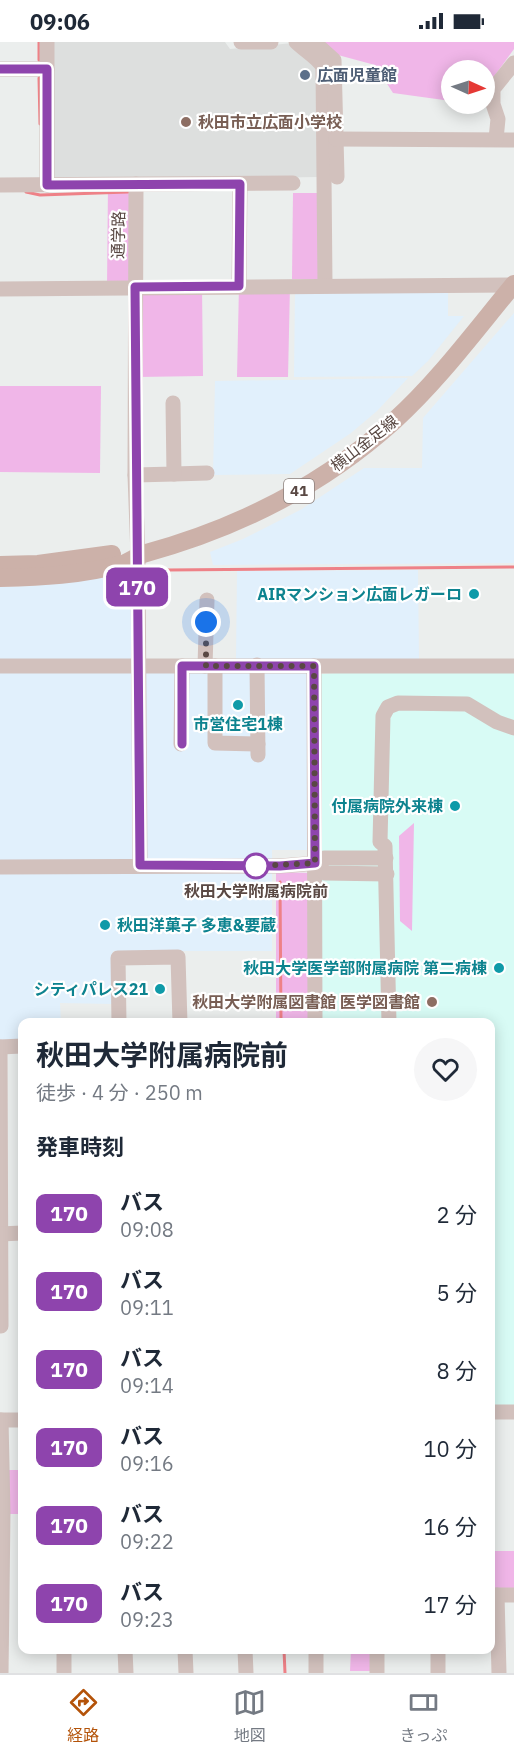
<!DOCTYPE html>
<html lang="ja">
<head>
<meta charset="utf-8">
<style>
  body { margin:0; font-family:"IBM Plex Sans","Noto Sans JP",sans-serif; background:#f6f6f7; color:#1f2937; height:100vh; display:flex; flex-direction:column; font-size:22px; white-space:nowrap }
  * { box-sizing:border-box; margin:0 }
  p { font-size:20px; color:#747a83 }
  .icon { flex:none; width:33px; height:33px; fill:none; stroke:currentColor; stroke-width:2; stroke-linecap:round; stroke-linejoin:round }
  .map { position:relative; flex:1; overflow:hidden }
  .drawer { position:absolute; left:18px; top:976px; width:477px; height:636px; display:flex; flex-direction:column; background:#fff; border-radius:12px; box-shadow:0 3px 15px #0003 }
  .drawer>* { flex:none }
  .badge { padding:0 12px; border-radius:9px; font-size:21px; line-height:39px }
  .needle { width:39px; rotate:93deg }
  .fabs { position:absolute; left:441px; top:18px; display:grid; gap:12px }
  .fabs a { display:grid; place-items:center; width:54px; height:54px; border-radius:50%; background:#fff; box-shadow:0 3px 15px #0003; font-size:30px }
  .you { position:absolute; width:30px; height:30px; margin:-15px; border:4px solid #fff; border-radius:50%; background:#1a73e8; box-shadow:0 0 0 9px #1a73e833 }
  .map>.badge { position:absolute; translate:-50% -50%; box-shadow:0 0 0 3px #fff }
  h2 { padding:0 18px; font-size:22px; line-height:54px }
  .round { display:grid; place-items:center; flex:none; width:63px; height:63px; border-radius:32px; background:#f6f6f7 }
  .headline { display:flex; align-items:center; justify-content:space-between; height:102px; padding:0 18px }
  h1 { font-size:28px; font-weight:700; line-height:45px }
  ul { padding:0; list-style:none }
  li { display:flex; align-items:center; gap:18px; height:78px; padding:0 18px }
  li div { flex:1 }
  li b { display:block; font-size:22px }
  li em { font-style:normal }
  li .badge { min-width:66px; font-weight:700; text-align:center }
  .status { display:flex; justify-content:space-between; align-items:center; height:42px; padding:0 30px; background:#fff; direction:ltr }
  .status svg { height:16px; fill:currentColor }
  .tab-bar { display:flex; justify-content:space-around; align-items:center; height:84px; border-top:2px solid #e0e1e3; background:#fff; font-size:16px; color:#747a83 }
  .tab-bar a { display:grid; justify-items:center; gap:3px }
  .tab-bar .current { color:#b45309 }
  .map>svg:first-child { display:block }
</style>
</head>
<body>
<div class="status"><b>09:06</b><svg viewBox="0 0 49 12"><path d="M0 12V9h3v3zM5 12V6h3v6zM10 12V3h3v9zM15 12V0h3v12zM26 1h20v11H26zM47 4h2v5h-2z"/></svg></div>
<div class="map">
<svg width="514" height="1631" viewBox="0 0 514 1631">
  <rect width="100%" height="100%" fill="#ebeeed"/>
  <g fill="#e1f0fc">
    <polygon points="448,248 448,274 464,274 428,319 412,334 294,335 295,250"/>
    <polygon points="514,271 514,521 213,523 210,510 243,497 302,467 364,426 422,426 423,376"/>
    <polygon points="408,336 377,369 351,391 290,432 213,433 215,339"/>
    <polygon points="418,528 419,617 236,617 237,529"/>
    <polygon points="145,530 143,627 307,627 308,808 272,808 272,909 113,909 113,962 60,961 61,981 22,981 22,999 0,999 0,545 33,544"/>
  </g>
  <polygon fill="#dddfde" points="54,0 225,0 230,7 293,1 319,25 318,135 54,139"/>
  <polygon fill="#d8fbf5" points="370,629 514,629 514,1363 491,1364 490,981 320,981 320,632"/>
  <g fill="#f0b6e8">
    <polygon points="322,0 514,0 514,7 485,47 484,28 452,28 451,59 393,51 375,23 338,13"/>
    <polygon points="108,142 139,142 135,245 202,245 203,334 138,335 135,245 107,245"/>
    <polygon points="293,151 321,151 321,237 292,237"/>
    <polygon points="239,244 290,244 288,335 237,335"/>
    <polygon points="0,344 101,344 100,431 0,430"/>
    <polygon points="414,781 412,889 400,879 399,794"/>
    <polygon points="276,830 311,831 313,981 276,981"/>
    <rect x="6" y="1428" width="16" height="44"/>
    <polygon points="490,1509 514,1509 514,1553 491,1553"/>
    <polygon points="351,1608 370,1608 370,1629 350,1629"/>
  </g>
  <g fill="none" stroke-linecap="round" stroke-linejoin="round">
    <g stroke="#ee8187" stroke-width="3">
      <polyline points="39,0 39,18"/>
      <polyline points="39,36 40,82"/>
      <polyline points="26,150 40,153 128,150"/>
      <polyline points="167,528 514,525"/>
      <polyline points="280,840 281,981"/>
      <polyline points="284,1608 285,1631"/>
    </g>
    <g stroke="#d2c1bd" stroke-width="15">
      <polyline points="47,0 47,143"/>
      <polyline points="241,0 271,0"/>
      <path d="M296 0C304 8 318 16 323 25L325 243"/>
      <polyline points="314,0 334,18 337,135"/>
      <polyline points="0,27 47,27"/>
      <polyline points="336,97 514,98"/>
      <polyline points="496,97 498,77 493,62 493,47 514,21"/>
      <polyline points="136,142 135,433 138,514 140,823"/>
      <polyline points="0,143 293,141"/>
      <polyline points="239,244 240,142"/>
      <polyline points="0,247 514,243"/>
      <polyline points="174,432 207,431"/>
      <polyline points="135,433 174,432 173,361"/>
      <polyline points="257,623 258,713"/>
      <polyline points="0,624 514,624"/>
      <polyline points="205,624 207,558"/>
      <polyline points="215,624 215,701 258,702"/>
      <polyline points="314,624 315,981"/>
      <polyline points="181,702 182,624"/>
      <polyline points="318,821 325,831 387,832"/>
      <polyline points="0,825 280,824 318,821 319,818 324,816 386,816"/>
      <polyline points="119,981 118,916 178,915 180,981"/>
      <polyline points="389,981 385,804 380,800 383,674 388,665 398,661 467,662 497,680 514,686"/>
      <polyline points="0,1005 1,1284"/>
      <polyline points="0,1005 22,1004"/>
      <polyline points="0,1192 22,1191"/>
      <polyline points="490,1370 514,1370"/>
      <polyline points="0,1378 22,1378"/>
      <polyline points="1,1378 3,1471 1,1631"/>
      <polyline points="490,1553 514,1553"/>
      <polyline points="497,1553 499,1631"/>
      <polyline points="64,1608 64,1631"/>
      <polyline points="125,1608 126,1631"/>
      <polyline points="185,1608 186,1631"/>
      <polyline points="245,1608 246,1631"/>
      <polyline points="316,1608 316,1631"/>
      <polyline points="377,1608 377,1631"/>
      <polyline points="438,1608 438,1631"/>
    </g>
    <g stroke="#ccb1a9" stroke-width="18">
      <polyline points="0,523 38,522 112,512"/>
      <path d="M0 536C41 535 82 533 122 522 129 520 135 515 143 512 235 487 322 444 394 379 439 338 475 289 514 242"/>
    </g>
  </g>
  <g fill="none" stroke-linecap="round" stroke-linejoin="round">
    <defs>
      <polyline id="line" points="0,27 47,27 47,143 240,142 239,244 135,245 140,823 280,824 315,821 314,624 182,624 182,702"/>
    </defs>
    <use href="#line" stroke="#fff" stroke-width="14"/>
    <use href="#line" stroke="#8e44ad" stroke-width="9"/>
    <polyline stroke="#594843" stroke-width="6" stroke-dasharray="0 10.8" points="206,580 206,624 314,624 315,821 256,824"/>
  </g>
  <circle fill="#5c6f8a" stroke="#fff" stroke-width="2" cx="305" cy="33" r="6"/>
  <g fill="#8d6e63" stroke="#fff" stroke-width="2">
    <circle cx="186" cy="80" r="6"/>
    <circle cx="432" cy="960" r="6"/>
  </g>
  <g fill="#0f9aa8" stroke="#fff" stroke-width="2">
    <circle cx="474" cy="552" r="6"/>
    <circle cx="238" cy="663" r="6"/>
    <circle cx="455" cy="764" r="6"/>
    <circle cx="105" cy="883" r="6"/>
    <circle cx="499" cy="926" r="6"/>
    <circle cx="160" cy="947" r="6"/>
  </g>
  <circle fill="#fff" stroke="#8e44ad" stroke-width="3" cx="256" cy="824" r="12"/>
  <g text-anchor="middle" stroke-width="4.5" stroke-linejoin="round" paint-order="stroke">
    <rect fill="#fff" stroke="#8b7f7b" stroke-width="1.5" x="284" y="437" width="30" height="24" rx="4.5"/>
    <g font-size="15" font-weight="bold" fill="#594843">
      <text x="299" y="454">41</text>
    </g>
    <g font-size="16" font-weight="bold" fill="#4e5e75" stroke="#fff" text-anchor="start">
      <text x="317" y="39">広面児童館</text>
    </g>
    <g font-size="16" font-weight="bold" fill="#785e54" stroke="#fff" text-anchor="start">
      <text x="198" y="86">秋田市立広面小学校</text>
      <text x="420" y="966" text-anchor="end">秋田大学附属図書館 医学図書館</text>
    </g>
    <g font-size="16" fill="#594843" stroke="#fff">
      <text transform="translate(118 193) rotate(-89)" y="6">通学路</text>
      <text transform="translate(364 401) rotate(-38)" y="6">横山金足線</text>
    </g>
    <g font-size="16" font-weight="bold" fill="#0d838f" stroke="#fff" text-anchor="end">
      <text x="462" y="558">AIRマンション広面レガーロ</text>
      <text x="238" y="688" text-anchor="middle">市営住宅1棟</text>
      <text x="443" y="770">付属病院外来棟</text>
      <text x="117" y="889" text-anchor="start">秋田洋菓子 多恵&amp;要蔵</text>
      <text x="487" y="932">秋田大学医学部附属病院 第二病棟</text>
      <text x="148" y="953">シティパレス21</text>
    </g>
    <g font-size="16" font-weight="bold" fill="#594843" stroke="#fff">
      <text x="256" y="855">秋田大学附属病院前</text>
    </g>
  </g>
</svg>
<div class="fabs">
<a><svg class="needle" viewBox="-14 -14 28 28"><path d="M0-13l5 13h-10z" fill="#e53935"/><path d="M0 13l5-13h-10z" fill="#747a83"/></svg></a>
</div>
<div class="you" style="left:206px;top:580px"></div>
<b class="badge" style="left:137px;top:545px;background:#8e44ad;color:#fff">170</b>
<section class="drawer">
<div class="headline"><div><h1>秋田大学附属病院前</h1><p>徒歩 · 4 分 · 250 m</p></div><a class="round"><svg class="icon" aria-label="heart" viewBox="0 0 24 24"><path d="M12 20l-8-8c-3-5 5-10 8-4 3-6 11-1 8 4z"/></svg></a></div>
<h2>発車時刻</h2>
<ul>
<li><span class="badge" style="background:#8e44ad;color:#fff">170</span><div><b>バス</b><p>09:08</p></div><em>2 分</em></li>
<li><span class="badge" style="background:#8e44ad;color:#fff">170</span><div><b>バス</b><p>09:11</p></div><em>5 分</em></li>
<li><span class="badge" style="background:#8e44ad;color:#fff">170</span><div><b>バス</b><p>09:14</p></div><em>8 分</em></li>
<li><span class="badge" style="background:#8e44ad;color:#fff">170</span><div><b>バス</b><p>09:16</p></div><em>10 分</em></li>
<li><span class="badge" style="background:#8e44ad;color:#fff">170</span><div><b>バス</b><p>09:22</p></div><em>16 分</em></li>
<li><span class="badge" style="background:#8e44ad;color:#fff">170</span><div><b>バス</b><p>09:23</p></div><em>17 分</em></li>
</ul>
</section>
</div>
<nav class="tab-bar">
<a class="current"><svg class="icon" aria-label="directions" viewBox="0 0 24 24"><path d="M12 3l9 9-9 9-9-9zM9 14v-3h6M13 9l2 2-2 2"/></svg>経路</a>
<a><svg class="icon" aria-label="map" viewBox="0 0 24 24"><path d="M3 6l6-2 6 2 6-2v14l-6 2-6-2-6 2zM9 4v14M15 6v14"/></svg>地図</a>
<a><svg class="icon" aria-label="tickets" viewBox="0 0 24 24"><path d="M3 7h18v10H3zM15 7v10"/></svg>きっぷ</a>
</nav>
</body>
</html>
